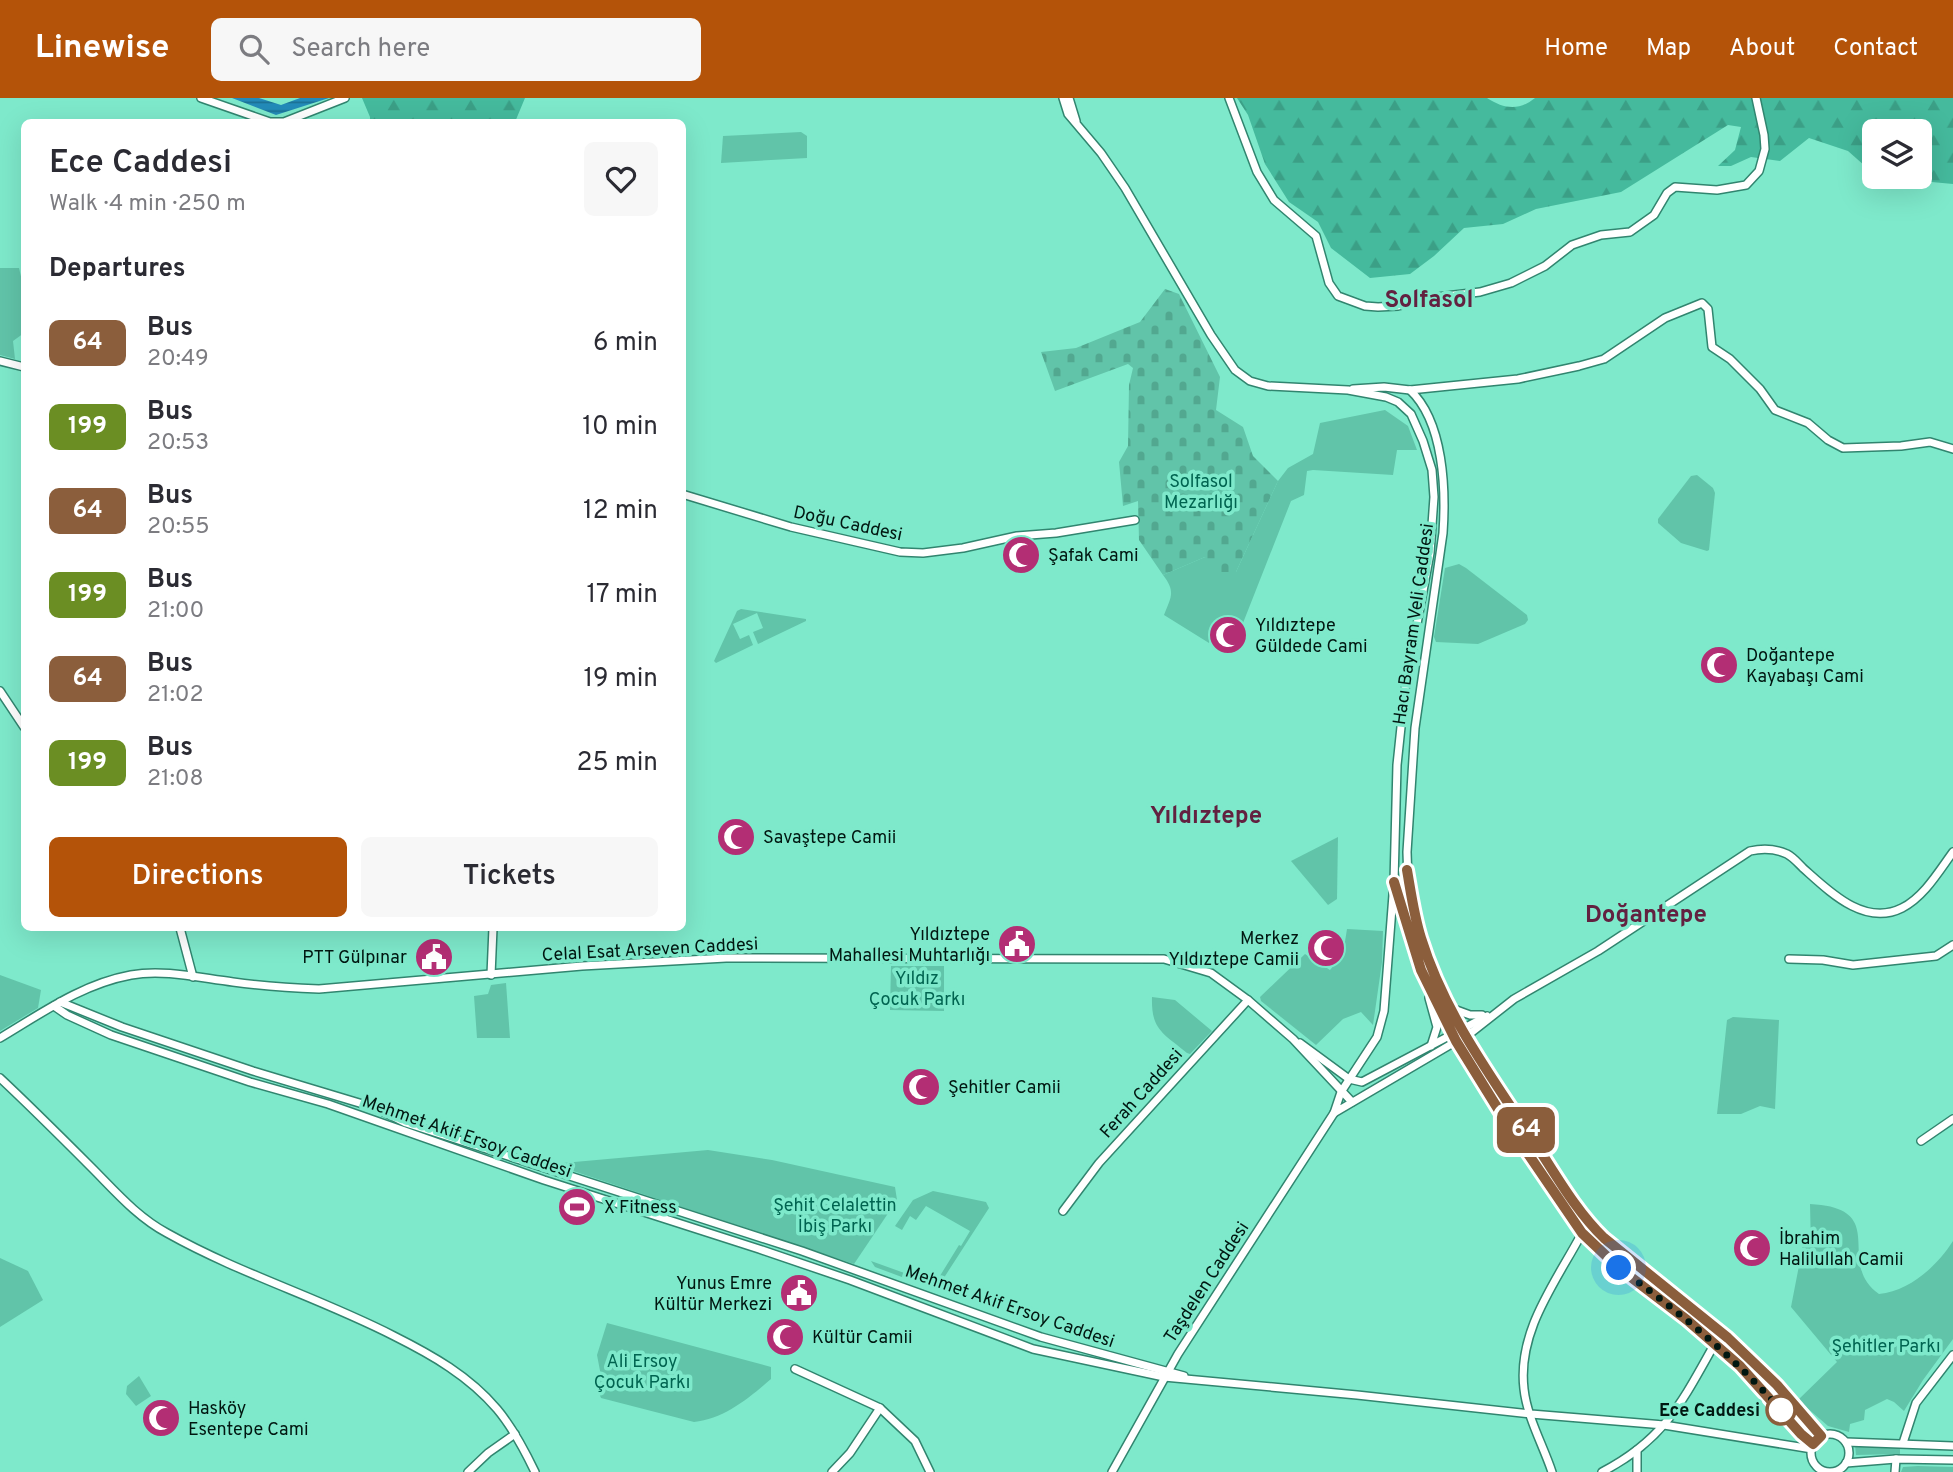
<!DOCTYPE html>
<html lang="en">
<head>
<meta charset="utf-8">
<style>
  body { margin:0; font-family:Overpass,sans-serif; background:#f7f7f7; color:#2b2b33; height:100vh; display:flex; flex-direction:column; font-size:26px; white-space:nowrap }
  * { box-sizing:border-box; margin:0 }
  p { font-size:23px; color:#7c7c81 }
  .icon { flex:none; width:38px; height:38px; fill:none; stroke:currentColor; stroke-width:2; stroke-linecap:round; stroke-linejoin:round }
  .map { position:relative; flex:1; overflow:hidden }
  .details { position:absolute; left:21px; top:21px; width:665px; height:812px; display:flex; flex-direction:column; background:#fff; border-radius:10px; box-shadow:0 7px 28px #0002 }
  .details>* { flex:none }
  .badge { padding:0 14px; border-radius:10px; font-size:24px; line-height:46px }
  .controls { position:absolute; left:1862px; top:21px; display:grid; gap:14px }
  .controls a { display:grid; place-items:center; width:70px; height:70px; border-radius:10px; background:#fff; box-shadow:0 7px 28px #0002; font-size:35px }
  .you { position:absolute; width:35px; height:35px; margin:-18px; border:5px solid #fff; border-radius:50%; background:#1a73e8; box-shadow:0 0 0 10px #1a73e833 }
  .map>.badge { position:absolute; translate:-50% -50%; box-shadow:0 0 0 4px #fff }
  h2 { padding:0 28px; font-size:26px; line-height:63px }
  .round { display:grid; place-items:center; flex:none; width:74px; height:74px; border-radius:10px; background:#f7f7f7 }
  .headline { display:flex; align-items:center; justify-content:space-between; height:119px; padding:0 28px }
  h1 { font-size:33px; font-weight:600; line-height:52px }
  .primary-button { display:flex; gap:14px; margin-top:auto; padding:14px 28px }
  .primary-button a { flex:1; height:80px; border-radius:10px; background:#b45309; color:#fff; font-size:28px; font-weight:600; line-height:80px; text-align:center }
  .primary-button a+a { background:#f7f7f7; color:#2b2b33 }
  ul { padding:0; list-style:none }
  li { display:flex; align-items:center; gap:21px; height:84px; padding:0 28px }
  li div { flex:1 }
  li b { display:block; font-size:26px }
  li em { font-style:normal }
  li .badge { min-width:77px; font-weight:700; text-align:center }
  header { display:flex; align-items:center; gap:42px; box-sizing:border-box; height:98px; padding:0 35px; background:#b45309; color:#fff }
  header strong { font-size:33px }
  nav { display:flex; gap:38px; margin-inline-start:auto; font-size:24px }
  .search { width:490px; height:63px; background:#f7f7f7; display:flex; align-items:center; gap:18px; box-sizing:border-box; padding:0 24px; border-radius:10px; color:#7c7c81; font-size:26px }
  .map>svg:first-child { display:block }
</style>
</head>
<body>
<header>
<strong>Linewise</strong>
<div class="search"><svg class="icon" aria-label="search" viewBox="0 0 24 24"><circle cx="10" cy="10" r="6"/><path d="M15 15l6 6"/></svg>Search here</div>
<nav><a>Home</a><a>Map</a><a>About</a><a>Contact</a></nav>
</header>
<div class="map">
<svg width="1953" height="1374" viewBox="0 0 1953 1374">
  <defs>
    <pattern id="forest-firs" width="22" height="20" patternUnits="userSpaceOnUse" patternTransform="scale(1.75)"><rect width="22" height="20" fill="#45ba9d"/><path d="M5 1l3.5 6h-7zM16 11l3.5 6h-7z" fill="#3b9f86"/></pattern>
    <pattern id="cemetery-stones" width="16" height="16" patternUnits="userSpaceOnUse" patternTransform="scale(1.75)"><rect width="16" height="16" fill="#61c4a9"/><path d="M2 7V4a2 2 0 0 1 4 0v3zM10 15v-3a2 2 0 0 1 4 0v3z" fill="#52a890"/></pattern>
    <pattern id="water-rules" width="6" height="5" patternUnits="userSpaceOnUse" patternTransform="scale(1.75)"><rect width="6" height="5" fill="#238bb9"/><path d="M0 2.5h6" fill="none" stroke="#1c7195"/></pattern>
  </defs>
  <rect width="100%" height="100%" fill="#7ee9cb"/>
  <g fill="#61c4a9">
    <polygon points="801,34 807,38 807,60 721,65 723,38"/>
    <polygon points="0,170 19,170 24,191 24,235 13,243 15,261 0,257"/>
    <path d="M1385 312 1408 328 1417 352H1397L1393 377 1313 372 1307 373 1304 397 1291 403 1243 525 1215 532 1209 545 1164 517C1171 499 1176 494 1163 477L1205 459 1236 474 1278 383 1288 370 1313 356 1320 325Z"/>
    <polygon points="1697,377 1713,390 1715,395 1709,452 1707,453 1681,445 1658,425 1658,421 1691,378"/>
    <polygon points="1459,466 1466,470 1527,517 1528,522 1525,526 1478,546 1436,544 1434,539 1445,470"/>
    <polygon points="741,511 806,521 806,523 758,546 753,534 763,530 757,515 733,526 740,541 749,537 753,547 716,565 714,563 737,513"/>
    <polygon points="1338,739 1337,801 1328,807 1291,763"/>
    <polygon points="1347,831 1383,833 1382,864 1373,927 1361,914 1343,921 1316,947 1261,903 1260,899 1305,856 1330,872 1343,856"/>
    <polygon points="891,868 944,868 944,913 890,912"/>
    <polygon points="0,877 41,892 38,910 0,933"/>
    <polygon points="506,885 510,940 477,940 474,898 488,896 491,887"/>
    <path d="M1152 899 1175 902 1212 933 1190 956 1187 955C1163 935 1151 932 1152 899Z"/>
    <polygon points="1733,919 1779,922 1775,1011 1760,1008 1741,1016 1717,1016 1727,922"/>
    <polygon points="708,1052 772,1062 895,1089 897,1102 854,1166 552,1066"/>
    <polygon points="933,1093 986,1104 989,1110 938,1189 934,1191 875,1169 871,1163 935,1186 959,1147 961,1148 970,1133 926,1108 916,1122 910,1118 902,1132 895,1128 913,1102"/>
    <path d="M1810 1106C1892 1110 1834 1165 1879 1196 1910 1193 1937 1168 1953 1143V1241L1923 1282 1904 1313 1894 1304 1887 1301 1865 1312 1864 1322 1850 1326 1849 1334 1828 1328 1798 1302 1837 1264 1791 1209 1803 1147 1811 1149Z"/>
    <polygon points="0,1160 28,1173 43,1202 0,1229"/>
    <path d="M607 1225 771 1269V1281C749 1300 724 1321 694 1324L601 1300 599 1295 601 1278 597 1257Z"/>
    <polygon points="139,1278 151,1298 136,1308 126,1296 127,1288"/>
    <polygon points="1855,1347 1900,1350 1900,1356 1856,1357"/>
    <polygon points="1918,1368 1953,1369 1953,1374 1901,1374 1903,1369"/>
  </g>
  <g fill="url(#forest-firs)">
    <polygon points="362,0 525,0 515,24 370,24 370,19"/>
    <path d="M1237 0H1487C1504 11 1519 13 1535 0H1953V86L1878 79H1920V33H1874V76L1848 53 1809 40 1780 63 1751 59 1731 68H1718L1735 52 1741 29 1728 27 1621 94 1536 111 1503 126 1464 130 1434 158 1410 176 1370 180 1331 150 1318 124 1289 104 1265 66 1248 17Z"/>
  </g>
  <polygon fill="url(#cemetery-stones)" points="1165,191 1179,196 1220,279 1216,312 1243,329 1253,358 1278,383 1236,474 1212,474 1205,459 1163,477 1139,442 1138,403 1123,408 1119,364 1128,348 1129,287 1133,270 1128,266 1055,293 1041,254 1076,250 1140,224"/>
  <polygon fill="url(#water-rules)" points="232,0 259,0 281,7 300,0 329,0 276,17"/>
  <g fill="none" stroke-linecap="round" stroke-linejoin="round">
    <defs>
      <g id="secondary">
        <polyline points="201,0 270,24 284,24 345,0"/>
        <path d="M1063 0 1068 16 1101 55 1125 90 1211 237 1235 272 1250 283 1268 288 1348 292 1386 299 1398 304 1411 316 1423 343 1432 372 1434 399 1430 455 1405 591 1397 667 1394 784 1384 913 1377 939 1341 994 1334 1015 1472 934 1514 901 1598 853 1750 753C1763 750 1774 750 1787 756 1793 759 1798 765 1803 770 1829 793 1864 829 1902 810 1924 799 1939 773 1953 754"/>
        <polyline points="1069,0 1076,23"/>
        <polyline points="1229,0 1257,74 1274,102 1316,138 1329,185 1338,198 1365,208 1378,209 1398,208 1437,199 1480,194 1511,185 1545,168 1572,147 1601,137 1630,134 1654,117 1667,95 1675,89 1717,92 1746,87 1759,73 1765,51 1764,37 1756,0"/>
        <polyline points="0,263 24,269"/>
        <polyline points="1353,291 1384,289 1410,292 1518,281 1579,268 1604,261 1665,220 1702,205 1708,211 1712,249 1730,261 1760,291 1775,312 1808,325 1828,342 1843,350 1901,348 1930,344 1953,351"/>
        <path d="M1410 292C1444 324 1446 392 1443 435L1415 630 1407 754C1407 861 1475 953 1531 1038 1551 1069 1570 1102 1594 1130 1604 1142 1618 1151 1631 1161 1657 1181 1684 1203 1709 1224 1750 1258 1787 1297 1821 1338"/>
        <polyline points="682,396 791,429 900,454 923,455 963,450 1017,438 1056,435 1135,422"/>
        <polyline points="0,593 24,629"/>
        <polyline points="1396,792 1421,872 1456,943 1503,1019 1582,1135 1619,1170 1687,1222 1740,1268 1801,1336 1813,1346"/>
        <polyline points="180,830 193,879"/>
        <polyline points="1789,861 1823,862 1853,867 1936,858 1953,847"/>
        <polyline points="491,877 493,830"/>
        <polyline points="1429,900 1437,929 1431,948"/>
        <polyline points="60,904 122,929 253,973 376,1010 406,1025 802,1153 1041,1239 1184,1278"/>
        <polyline points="54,908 67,917 111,937 250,984 328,1006 544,1082 759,1151 850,1182 1033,1251 1164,1279 1357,1297 1531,1316 1664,1327 1812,1351"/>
        <polyline points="1451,910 1470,917 1482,917"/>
        <path d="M0 940C42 915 82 886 131 877 164 871 200 880 233 884 262 888 290 890 319 891L582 868 726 860 1164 861 1211 875 1248 902 1293 941 1352 1004"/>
        <polyline points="1300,945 1349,981 1362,984 1487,918"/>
        <path d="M0 980C31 1009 61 1039 91 1069 115 1093 137 1119 167 1135 240 1176 320 1200 394 1238 432 1257 469 1278 497 1311 513 1330 524 1351 535 1374"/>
        <polyline points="1921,1043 1953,1021"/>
        <polyline points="1063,1113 1099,1065 1248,902"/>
        <polyline points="795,1271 880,1310 915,1343 930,1374"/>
        <circle cx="1830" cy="1355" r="19"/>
        <polyline points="1846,1344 1953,1348"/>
        <polyline points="1903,1345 1916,1305 1953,1257"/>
        <polyline points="1637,1352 1637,1374"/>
        <polyline points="1846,1365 1896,1361 1953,1362"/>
        <polyline points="468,1374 488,1355 515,1336"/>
        <polyline points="832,1374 850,1355 880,1310"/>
        <polyline points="1112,1374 1178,1256 1334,1015"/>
        <path d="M1552 1374C1543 1347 1527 1319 1524 1291 1517 1233 1556 1184 1582 1135"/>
        <path d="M1602 1374C1664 1342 1682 1304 1714 1247"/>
        <polyline points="1895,1374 1896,1361"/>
      </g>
    </defs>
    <use href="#secondary" stroke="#31856f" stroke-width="10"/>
    <use href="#secondary" stroke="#fff" stroke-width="7"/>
  </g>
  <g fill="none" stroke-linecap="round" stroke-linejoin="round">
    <defs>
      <path id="line" d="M1394 784 1421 872 1456 943 1503 1019 1582 1135 1619 1170 1687 1222 1740 1268 1801 1336 1813 1346 1821 1338 1777 1287 1728 1240 1604 1140C1576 1113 1556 1077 1535 1045 1492 980 1444 915 1421 840 1414 818 1411 795 1407 772"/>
    </defs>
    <use href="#line" stroke="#fff" stroke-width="16"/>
    <use href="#line" stroke="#8b5e3c" stroke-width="10"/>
    <path stroke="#011711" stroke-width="7" stroke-dasharray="0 12.6" d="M1619 1170C1677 1212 1733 1258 1781 1312"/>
  </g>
  <defs>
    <symbol id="mosque-disc" viewBox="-11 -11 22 22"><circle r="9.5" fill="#b32e74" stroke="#7ee9cb"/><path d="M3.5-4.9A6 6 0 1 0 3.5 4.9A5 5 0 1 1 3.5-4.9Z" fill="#fff"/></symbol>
    <symbol id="civic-disc" viewBox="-11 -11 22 22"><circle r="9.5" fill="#b32e74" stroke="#7ee9cb"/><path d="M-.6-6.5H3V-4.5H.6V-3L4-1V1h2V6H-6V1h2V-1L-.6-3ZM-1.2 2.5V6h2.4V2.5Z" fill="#fff"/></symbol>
    <symbol id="stadium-disc" viewBox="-11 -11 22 22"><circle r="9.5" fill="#b32e74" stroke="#7ee9cb"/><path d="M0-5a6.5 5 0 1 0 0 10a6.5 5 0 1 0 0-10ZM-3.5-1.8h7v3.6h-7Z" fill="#fff"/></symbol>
  </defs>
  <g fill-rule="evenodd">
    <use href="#mosque-disc" x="999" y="435" width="44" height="44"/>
    <use href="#mosque-disc" x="1206" y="515" width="44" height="44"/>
    <use href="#mosque-disc" x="1697" y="545" width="44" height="44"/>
    <use href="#mosque-disc" x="714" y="717" width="44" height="44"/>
    <use href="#civic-disc" x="995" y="824" width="44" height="44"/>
    <use href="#mosque-disc" x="1304" y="828" width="44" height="44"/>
    <use href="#civic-disc" x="412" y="837" width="44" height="44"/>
    <use href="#mosque-disc" x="899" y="967" width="44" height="44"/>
    <use href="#stadium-disc" x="555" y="1087" width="44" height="44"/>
    <use href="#mosque-disc" x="1730" y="1128" width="44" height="44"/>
    <use href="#civic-disc" x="777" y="1173" width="44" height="44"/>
    <use href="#mosque-disc" x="763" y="1217" width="44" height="44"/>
    <use href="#mosque-disc" x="139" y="1298" width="44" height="44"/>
  </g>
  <circle fill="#fff" stroke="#8b5e3c" stroke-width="3.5" cx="1781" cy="1312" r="14"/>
  <g text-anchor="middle" stroke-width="7" stroke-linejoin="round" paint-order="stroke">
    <g font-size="18" fill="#006450" stroke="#7ee9cb">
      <text x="1201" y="389">Solfasol<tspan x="1201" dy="21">Mezarlığı</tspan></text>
      <text x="917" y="886">Yıldız<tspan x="917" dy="21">Çocuk Parkı</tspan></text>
      <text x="835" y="1113">Şehit Celalettin<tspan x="835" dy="21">İbiş Parkı</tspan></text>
      <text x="1886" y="1254">Şehitler Parkı</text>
      <text x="642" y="1269">Ali Ersoy<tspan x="642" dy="21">Çocuk Parkı</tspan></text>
    </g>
    <g font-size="18" fill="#011711" stroke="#7ee9cb">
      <text transform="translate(848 425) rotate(12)" y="6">Doğu Caddesi</text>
      <text transform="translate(1413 526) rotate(-82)" y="6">Hacı Bayram Veli Caddesi</text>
      <text transform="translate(650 851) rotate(-3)" y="6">Celal Esat Arseven Caddesi</text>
      <text transform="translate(1141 995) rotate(-48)" y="6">Ferah Caddesi</text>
      <text transform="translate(467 1038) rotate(19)" y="6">Mehmet Akif Ersoy Caddesi</text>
      <text transform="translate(1206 1184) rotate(-57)" y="6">Taşdelen Caddesi</text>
      <text transform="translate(1010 1208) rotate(19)" y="6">Mehmet Akif Ersoy Caddesi</text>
    </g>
    <g font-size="18" fill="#011711" stroke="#7ee9cb" text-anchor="start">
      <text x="1048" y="463">Şafak Cami</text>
      <text x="1255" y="533">Yıldıztepe<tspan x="1255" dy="21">Güldede Cami</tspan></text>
      <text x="1746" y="563">Doğantepe<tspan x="1746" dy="21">Kayabaşı Cami</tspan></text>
      <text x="763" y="745">Savaştepe Camii</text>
      <text x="990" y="842" text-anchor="end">Yıldıztepe<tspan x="990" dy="21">Mahallesi Muhtarlığı</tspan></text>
      <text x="1299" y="846" text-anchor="end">Merkez<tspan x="1299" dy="21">Yıldıztepe Camii</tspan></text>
      <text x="407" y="865" text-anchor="end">PTT Gülpınar</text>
      <text x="948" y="995">Şehitler Camii</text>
      <text x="604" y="1115">X Fitness</text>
      <text x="1779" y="1146">İbrahim<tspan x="1779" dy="21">Halilullah Camii</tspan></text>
      <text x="772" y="1191" text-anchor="end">Yunus Emre<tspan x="772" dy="21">Kültür Merkezi</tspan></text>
      <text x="812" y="1245">Kültür Camii</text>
      <text x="188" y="1316">Hasköy<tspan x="188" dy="21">Esentepe Cami</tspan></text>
    </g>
    <g font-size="18" font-weight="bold" fill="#011711" stroke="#7ee9cb" text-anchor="end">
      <text x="1760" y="1318">Ece Caddesi</text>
    </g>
    <g font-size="24" font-weight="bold" fill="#622140" stroke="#7ee9cb">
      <text x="1429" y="209">Solfasol</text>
      <text x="1206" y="725">Yıldıztepe</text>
      <text x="1646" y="824">Doğantepe</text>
    </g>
  </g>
</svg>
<div class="controls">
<a><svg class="icon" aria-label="layers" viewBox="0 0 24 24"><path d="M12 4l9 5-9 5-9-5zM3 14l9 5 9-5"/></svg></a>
</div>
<div class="you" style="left:1619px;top:1170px"></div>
<b class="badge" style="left:1526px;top:1032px;background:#8b5e3c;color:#fff">64</b>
<section class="details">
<div class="headline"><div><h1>Ece Caddesi</h1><p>Walk · 4 min · 250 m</p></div><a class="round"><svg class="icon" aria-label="heart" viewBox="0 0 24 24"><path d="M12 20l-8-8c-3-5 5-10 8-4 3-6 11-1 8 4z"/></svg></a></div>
<h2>Departures</h2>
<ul>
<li><span class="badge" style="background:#8b5e3c;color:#fff">64</span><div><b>Bus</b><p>20:49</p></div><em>6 min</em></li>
<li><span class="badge" style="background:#6b8e23;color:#fff">199</span><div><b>Bus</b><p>20:53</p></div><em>10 min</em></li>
<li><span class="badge" style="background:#8b5e3c;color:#fff">64</span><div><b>Bus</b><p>20:55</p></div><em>12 min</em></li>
<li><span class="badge" style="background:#6b8e23;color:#fff">199</span><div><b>Bus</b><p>21:00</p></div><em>17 min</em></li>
<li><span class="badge" style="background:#8b5e3c;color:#fff">64</span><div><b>Bus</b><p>21:02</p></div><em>19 min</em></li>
<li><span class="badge" style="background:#6b8e23;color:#fff">199</span><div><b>Bus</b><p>21:08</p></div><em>25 min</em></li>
</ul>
<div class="primary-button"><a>Directions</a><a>Tickets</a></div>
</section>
</div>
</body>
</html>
